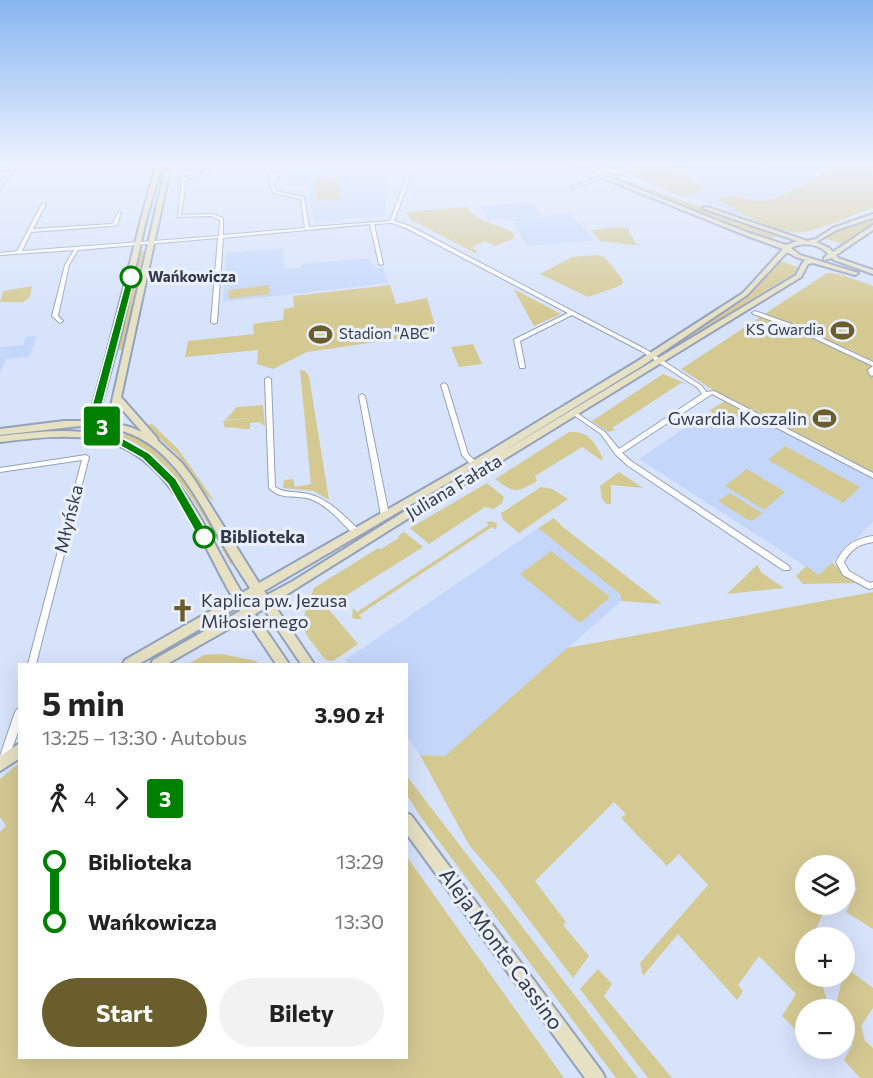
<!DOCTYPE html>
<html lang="pl">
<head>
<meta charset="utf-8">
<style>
  body { margin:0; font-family:Commissioner,sans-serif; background:#f2f2f2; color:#222; height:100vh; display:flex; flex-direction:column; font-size:22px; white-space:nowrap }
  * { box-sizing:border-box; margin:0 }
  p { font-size:20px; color:#767676 }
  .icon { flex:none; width:33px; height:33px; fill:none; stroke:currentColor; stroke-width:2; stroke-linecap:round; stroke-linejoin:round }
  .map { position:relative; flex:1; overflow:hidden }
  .panel { position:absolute; left:18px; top:663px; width:390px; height:396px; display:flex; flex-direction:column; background:#fff; border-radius:0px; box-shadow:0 6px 24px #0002 }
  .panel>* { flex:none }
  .badge { padding:0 12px; border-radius:4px; font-size:21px; line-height:39px }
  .tools { position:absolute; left:795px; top:855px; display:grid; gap:12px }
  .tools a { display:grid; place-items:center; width:60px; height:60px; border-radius:50%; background:#fff; box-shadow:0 6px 24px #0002; font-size:30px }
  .map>.badge { position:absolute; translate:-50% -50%; box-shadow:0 0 0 3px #fff }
  .legs { display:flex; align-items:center; gap:9px; height:66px; padding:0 24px; font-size:20px }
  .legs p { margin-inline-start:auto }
  .summary { display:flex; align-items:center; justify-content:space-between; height:102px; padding:0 24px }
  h1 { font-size:33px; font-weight:700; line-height:45px }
  .primary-button { display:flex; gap:12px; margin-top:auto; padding:12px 24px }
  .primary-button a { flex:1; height:69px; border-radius:36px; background:#6a5f2c; color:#fff; font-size:24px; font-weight:700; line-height:69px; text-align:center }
  .primary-button a+a { background:#f2f2f2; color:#222 }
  ul { padding:0 24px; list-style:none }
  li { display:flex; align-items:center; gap:21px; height:60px; font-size:22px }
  li i { display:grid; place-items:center; width:9px; height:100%; margin:0 8px; background:currentColor }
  li i::after { content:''; width:15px; height:15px; margin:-8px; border:4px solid; border-radius:50%; background:#fff }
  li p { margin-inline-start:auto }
  li:first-child i { background:linear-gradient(#0000 50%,currentColor 0) }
  li:last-child i { background:linear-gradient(currentColor 50%,#0000 0) }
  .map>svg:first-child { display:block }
</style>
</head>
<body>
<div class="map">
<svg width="873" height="1078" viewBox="0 0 873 1078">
  <rect width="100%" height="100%" fill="#d7e3fb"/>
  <g fill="#c4d7fb">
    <polygon points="655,165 838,165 775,196 744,216 637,178"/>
    <polygon points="291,174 366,178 385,177 389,188 383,216 314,222 308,186 287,185 286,176"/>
    <polygon points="526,202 533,203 541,216 487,220 480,206"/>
    <polygon points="570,214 595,240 527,246 511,219"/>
    <polygon points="283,248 284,269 301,268 301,264 369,258 370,263 374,263 376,268 383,268 388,283 223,302 226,253"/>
    <polygon points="37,336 29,357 6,359 0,373 0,347 23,345 26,337"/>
    <polygon points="702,416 723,429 732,422 769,424 873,479 873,522 819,575 639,459"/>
    <polygon points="538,528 620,594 621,601 445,757 420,755 407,737 406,664 349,664 345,660"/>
  </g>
  <g fill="#d5c992">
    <polygon points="643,165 667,165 687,172 707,165 707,167 685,174 688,176 687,181 706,187 684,197 627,174"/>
    <path d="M838 165H873V208C854 214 822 230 803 232 776 236 739 212 717 199 733 191 749 204 767 200 787 195 818 175 838 165Z"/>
    <polygon points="336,177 340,199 318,201 314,179"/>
    <polygon points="630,182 778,235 769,240 750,234 625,184"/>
    <path d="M467 207C476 224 499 222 514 234L513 239 495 246 485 241 471 247 478 252 475 253 411 220 406 212Z"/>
    <polygon points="873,218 873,224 841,244 824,238 836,231"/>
    <polygon points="619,227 629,229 629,232 636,244 642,246 600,241 591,230"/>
    <polygon points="140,251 145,251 124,350 115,350"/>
    <polygon points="596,255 604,257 623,280 622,285 588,297 540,274 572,257"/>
    <polygon points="781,261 800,268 793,274 671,349 741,301"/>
    <polygon points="827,273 839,274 873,286 873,475 716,392 681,369"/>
    <polygon points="269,285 270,294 229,299 228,290"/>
    <polygon points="390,285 396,304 427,298 437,333 307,352 273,369 257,364 258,350 185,357 188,341 254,334 253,324 283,320 284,309 294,307 293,296"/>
    <polygon points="32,286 30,297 23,302 0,302 3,291"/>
    <polygon points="514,290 516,290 561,314 534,326"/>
    <polygon points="473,344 482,364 459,367 451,347"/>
    <polygon points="300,370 305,371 309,376 329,500 314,491 283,488 284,480 293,479 295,487 311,484"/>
    <polygon points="663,374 687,384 681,383 612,428 615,430 608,432 592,421"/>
    <polygon points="725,401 763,421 715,417 710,410"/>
    <path d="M263 405 265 426 259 422 250 423V429C242 430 235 426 225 428L223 421 250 418 225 420 237 407Z"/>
    <polygon points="152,424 178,449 215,502 203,493 179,456 144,425"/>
    <path d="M569 432C590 431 594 442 603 458L601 460 582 447 535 476 537 481C515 494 515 493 495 479Z"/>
    <path d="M126 433C179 455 206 517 233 564L231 565C203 516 177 459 122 437Z"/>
    <polygon points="785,446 860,487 843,503 768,460"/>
    <polygon points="747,469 785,492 764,510 725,486"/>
    <polygon points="619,472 643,488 611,485 611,504 607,504 602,499 600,486"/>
    <polygon points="487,483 504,497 502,503 494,509 485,507 429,544 410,528"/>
    <polygon points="541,487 552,489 568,499 519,533 503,520 501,513"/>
    <polygon points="730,493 762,513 754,520 748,520 718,501"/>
    <polygon points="554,518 564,528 662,604 621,601 620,594 538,528"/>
    <polygon points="491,521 497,523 496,530 492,527 359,615 362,619 354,619 352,617 353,608 357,612 489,525 486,522"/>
    <path d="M404 532 423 547 331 605 330 611 358 644 333 661 326 660C299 626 298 630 314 588L378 548 381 549 399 538 398 536Z"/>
    <polygon points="551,551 610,597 580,623 520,574"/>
    <polygon points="832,562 843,574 858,583 803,584 796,576 806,566 819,575"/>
    <polygon points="757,565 762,573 784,588 727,594"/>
    <polygon points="873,592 873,929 846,912 857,888 845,878 844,866 806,866 806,904 827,905 812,937 806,938 806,976 820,977 827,1001 821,1009 806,1010 805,1034 803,1037 782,1016 796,994 759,956 738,985 743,991 737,1000 678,934 643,976 640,963 708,885 679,854 667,866 621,818 626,814 614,802 535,881 566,922 563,925 589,956 573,978 498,879 469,845 420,755 445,756 567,648"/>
    <polygon points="222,654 256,661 259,664 188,664 204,655"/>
    <polygon points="19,763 20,1058 406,1058 407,857 564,1078 0,1078 0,832 6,826 0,817 0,779"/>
    <polygon points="406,775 638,1078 616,1078 420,816 407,795"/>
    <polygon points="845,967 873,988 873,1008 861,1026 865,1041 873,1048 873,1078 860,1078 844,1060 853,1044 845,1035 844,1010 835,1009"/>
    <polygon points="598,969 612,984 604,996 672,1078 648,1078 580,989"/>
  </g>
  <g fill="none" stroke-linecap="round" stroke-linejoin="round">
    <defs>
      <g id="street">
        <polygon points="14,165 18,165 0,188 0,184 11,169 0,170 0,168 13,167"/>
        <polygon points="205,165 209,165 208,174 204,176 186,179 181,215 212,214 223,218 223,235 305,228 301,199 274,193 270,186 270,173 281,172 283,173 273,181 276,191 304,197 309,227 390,221 406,179 402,171 405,170 410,179 394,221 410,226 645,349 702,386 706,392 714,391 873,473 873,478 712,394 622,453 631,461 789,566 790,568 789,570 783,570 627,465 616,455 601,434 572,414 573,413 577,413 605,432 619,449 702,394 698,388 641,351 572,315 520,341 525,367 524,368 520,368 514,340 515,339 568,313 406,228 392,223 374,224 383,264 381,265 379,264 370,224 223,238 217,322 214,324 211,322 218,238 78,250 69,265 58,316 63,321 60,323 52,316 65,265 74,250 0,255 0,253 17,251 42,204 44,203 46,204 33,229 111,224 113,223 118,212 121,213 117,225 111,226 31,232 22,251 219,236 220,220 211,216 178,217 182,179 166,181 164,180 203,174 205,173"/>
        <polygon points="604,175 607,176 574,188 571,187"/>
        <polygon points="755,311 794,325 873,362 873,366 790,327 753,314 752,313"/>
        <polygon points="873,366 873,375 872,376 869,374 868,370"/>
        <path d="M268 377 271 379 275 487C286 494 296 491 308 494 329 499 343 515 359 530L360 532 359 534H353C341 522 329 507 313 500 296 493 283 502 269 488L265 379Z"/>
        <polygon points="444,383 447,385 468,454 476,462 477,464 476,466 472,466 462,455 441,385"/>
        <polygon points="362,394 365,396 389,515 385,518 381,515 359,396"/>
        <polygon points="86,455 89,457 36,664 28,664 82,460 0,472 0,468"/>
        <path d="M873 536V542C859 544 851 549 844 562L849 571 870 583 873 582V588L869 589 843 575 836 562C845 545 854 539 873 536Z"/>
        <polygon points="20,708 20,727 7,762 4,764 1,762 0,756 15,712 17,709"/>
      </g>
      <g id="secondary">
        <path d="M156 165H162L146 220 121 333 100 409 104 418 110 410 166 165H171L121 397 157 438 158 441 181 462 194 479 259 583 488 452 636 362 743 293 783 249 742 234 600 177 596 172 573 165C581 165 589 169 598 169 607 170 608 167 618 171L631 165H637L618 175 608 171 601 172 604 175 746 232 786 245 797 241 702 208 707 207 807 241 816 239 833 228 873 214V218L837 230 816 242 829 248 833 252 873 225V230L836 255 838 258 873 270V274L834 260 832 258 824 260V258L828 254C820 244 802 241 791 248L800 255 858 273 855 275 813 263 808 264 801 277 428 506 273 603 314 664H301L264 609 255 614 289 664H276L246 619 167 664H151L153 660 240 611 238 607 139 664H123L125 660 233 598C199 541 172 452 97 439 65 434 32 438 0 442V436C27 433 55 429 83 432 176 439 200 524 242 593L250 588C240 573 230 557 221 541 195 494 167 436 108 428L107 431 104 432 96 427 80 426 0 435V429L64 421H96L92 409 93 404C116 325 133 244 156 165ZM787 252 796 257 806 260 803 262 796 275 502 452 642 366 747 295ZM119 406 142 432 130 427 109 422 118 410ZM487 460 293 581 267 595 264 591ZM255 596 258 601 250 605 247 601Z"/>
        <polygon points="20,743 20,758 0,771 0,756"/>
        <polygon points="406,813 411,815 602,1072 605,1078 585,1078 406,833"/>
      </g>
    </defs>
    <use href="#street" stroke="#93a1bd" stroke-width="2"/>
    <use href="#secondary" stroke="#93a1bd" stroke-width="4"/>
    <use href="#street" fill="#fff" fill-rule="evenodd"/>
    <use href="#secondary" fill="#e6e1c3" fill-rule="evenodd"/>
  </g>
  <linearGradient id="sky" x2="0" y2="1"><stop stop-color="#87b6f0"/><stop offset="0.52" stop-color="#edf2fd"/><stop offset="1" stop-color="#edf2fd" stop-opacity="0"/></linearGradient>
  <rect width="873" height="316" fill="url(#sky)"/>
  <polygon fill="#008000" stroke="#fff" stroke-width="1.5" points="131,275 135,277 101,409 106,424 113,433 149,453 176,479 210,537 204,541 200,540 168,484 142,458 106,438 96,425 91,409 127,277"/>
  <defs>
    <symbol id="stadium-bare" viewBox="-9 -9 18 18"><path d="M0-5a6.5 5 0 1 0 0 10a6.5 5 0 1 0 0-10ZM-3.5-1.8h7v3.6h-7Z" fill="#6a5f2c" stroke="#eaf0fd" stroke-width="2.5" paint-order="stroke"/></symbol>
    <symbol id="church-bare" viewBox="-9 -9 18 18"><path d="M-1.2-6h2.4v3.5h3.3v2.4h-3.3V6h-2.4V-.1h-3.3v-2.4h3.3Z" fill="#6a5f2c" stroke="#eaf0fd" stroke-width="2.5" paint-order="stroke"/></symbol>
  </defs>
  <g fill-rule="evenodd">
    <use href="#stadium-bare" x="826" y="314" width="33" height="33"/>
    <use href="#stadium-bare" x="304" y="318" width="33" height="33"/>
    <use href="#stadium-bare" x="808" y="402" width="33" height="33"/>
    <use href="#church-bare" x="166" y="594" width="33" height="33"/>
  </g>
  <g fill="#fff" stroke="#008000" stroke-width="3">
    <circle cx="131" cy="277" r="10"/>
    <circle cx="204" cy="537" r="10"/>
  </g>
  <g text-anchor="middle" stroke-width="6" stroke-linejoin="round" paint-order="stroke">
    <g font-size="15" font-weight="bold" fill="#343a45" stroke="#eaf0fd" text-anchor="start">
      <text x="148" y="282">Wańkowicza</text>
    </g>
    <g font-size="15" fill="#343a45" stroke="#eaf0fd" text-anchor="end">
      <text x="824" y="335">KS Gwardia</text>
      <text x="339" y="339" text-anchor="start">Stadion "ABC"</text>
    </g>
    <g font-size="18" fill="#343a45" stroke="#eaf0fd" text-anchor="end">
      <text x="807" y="425">Gwardia Koszalin</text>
      <text x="201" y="607" text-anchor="start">Kaplica pw. Jezusa<tspan x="201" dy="21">Miłosiernego</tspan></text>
    </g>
    <g font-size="18" fill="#343a45" stroke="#eaf0fd">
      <text transform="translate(454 487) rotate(-31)" y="6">Juliana Fałata</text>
      <text transform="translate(69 519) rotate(-76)" y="6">Młyńska</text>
    </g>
    <g font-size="18" font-weight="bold" fill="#343a45" stroke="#eaf0fd" text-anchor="start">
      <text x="220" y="543">Biblioteka</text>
    </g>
    <g font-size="21" fill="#343a45" stroke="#eaf0fd">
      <text transform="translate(501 949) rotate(54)" y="7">Aleja Monte Cassino</text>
    </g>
  </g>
</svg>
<div class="tools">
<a><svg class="icon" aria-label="layers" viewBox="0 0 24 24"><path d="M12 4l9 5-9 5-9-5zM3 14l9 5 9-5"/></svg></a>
<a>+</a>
<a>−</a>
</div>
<b class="badge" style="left:102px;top:426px;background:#008000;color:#fff">3</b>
<section class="panel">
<div class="summary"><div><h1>5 min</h1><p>13:25 – 13:30 · Autobus</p></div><b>3.90 zł</b></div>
<div class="legs"><svg class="icon" aria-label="walk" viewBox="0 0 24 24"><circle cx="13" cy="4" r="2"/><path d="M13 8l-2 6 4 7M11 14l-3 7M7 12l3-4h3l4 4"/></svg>4<svg class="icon" aria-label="forward" viewBox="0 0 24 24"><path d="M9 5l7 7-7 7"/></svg><b class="badge" style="background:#008000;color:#fff">3</b></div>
<ul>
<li><i style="color:#008000"></i><b>Biblioteka</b><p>13:29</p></li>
<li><i style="color:#008000"></i><b>Wańkowicza</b><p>13:30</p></li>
</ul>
<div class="primary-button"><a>Start</a><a>Bilety</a></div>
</section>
</div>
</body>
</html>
